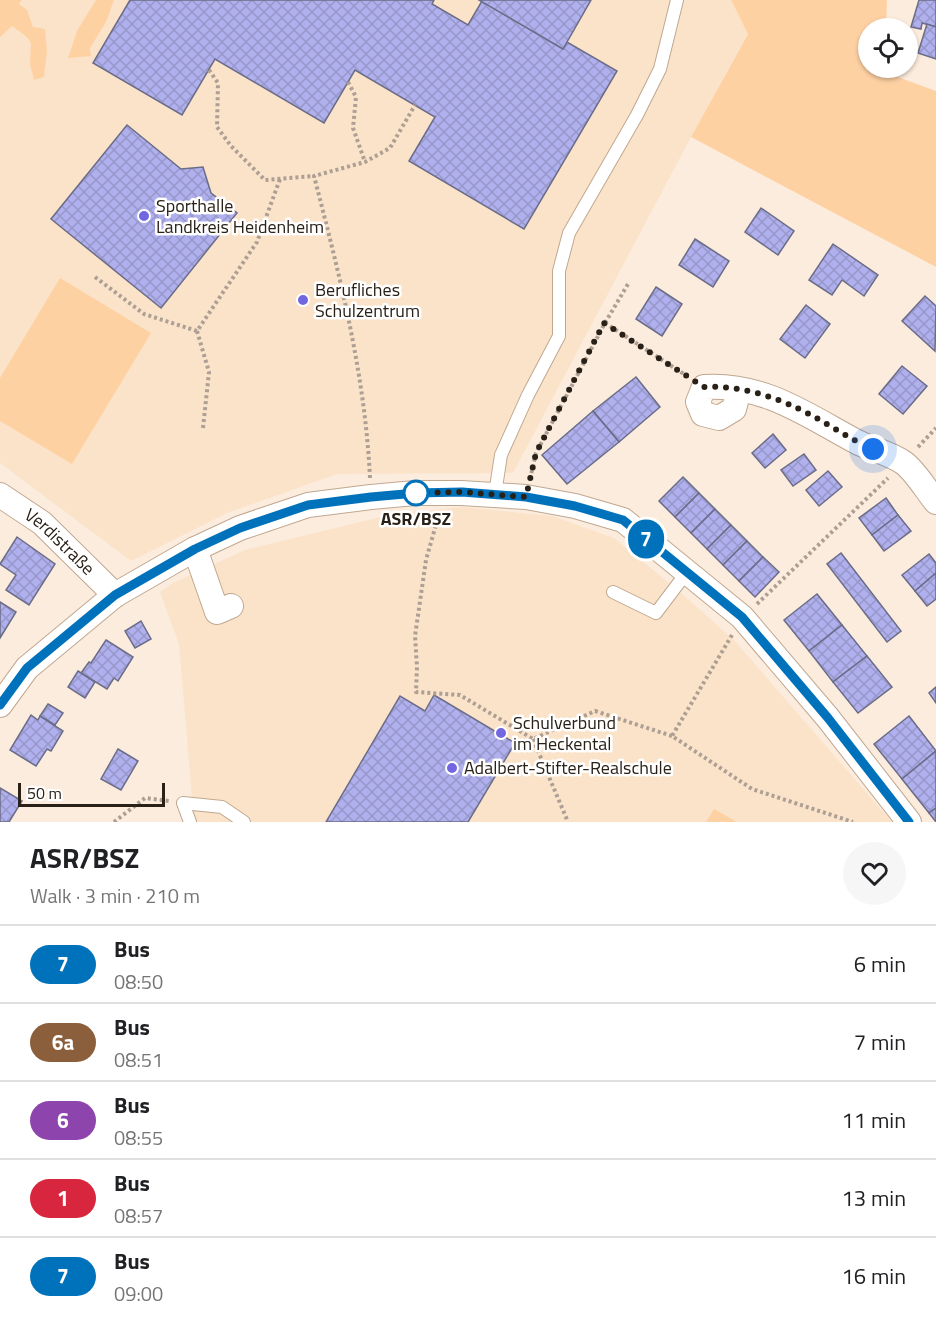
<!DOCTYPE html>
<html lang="en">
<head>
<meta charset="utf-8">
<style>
  body { margin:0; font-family:"Titillium Web",sans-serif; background:#f6f6f6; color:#202124; height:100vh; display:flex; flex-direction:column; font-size:22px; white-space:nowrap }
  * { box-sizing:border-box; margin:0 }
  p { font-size:20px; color:#757577 }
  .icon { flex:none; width:33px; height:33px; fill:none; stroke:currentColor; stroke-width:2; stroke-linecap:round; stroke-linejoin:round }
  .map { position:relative; height:822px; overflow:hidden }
  .drawer { display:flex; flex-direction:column; background:#fff; flex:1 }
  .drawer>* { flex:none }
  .badge { padding:0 12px; border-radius:20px; font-size:21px; line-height:39px }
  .tools { position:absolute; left:858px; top:18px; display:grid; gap:12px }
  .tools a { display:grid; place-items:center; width:60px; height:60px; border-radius:50%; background:#fff; box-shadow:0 2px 4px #0004; font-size:30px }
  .scale { position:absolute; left:18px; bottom:15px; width:147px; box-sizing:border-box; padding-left:6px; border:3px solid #292017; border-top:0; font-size:16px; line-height:21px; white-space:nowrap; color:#292017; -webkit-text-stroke:4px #fff; paint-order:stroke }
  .you { position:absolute; width:30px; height:30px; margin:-15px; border:4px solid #fff; border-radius:50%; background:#1a73e8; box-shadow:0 0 0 9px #1a73e833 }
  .map>.badge { position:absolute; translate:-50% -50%; box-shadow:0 0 0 3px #fff }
  .round { display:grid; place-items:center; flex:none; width:63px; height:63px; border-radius:32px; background:#f6f6f6 }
  .head { display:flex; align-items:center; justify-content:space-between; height:102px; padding:0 30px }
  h1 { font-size:28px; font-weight:700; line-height:45px }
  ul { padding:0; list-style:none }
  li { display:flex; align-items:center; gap:18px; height:78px; padding:0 30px; border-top:2px solid #e0e0e0 }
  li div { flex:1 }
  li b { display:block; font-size:22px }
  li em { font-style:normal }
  li .badge { min-width:66px; font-weight:700; text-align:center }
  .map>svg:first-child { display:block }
</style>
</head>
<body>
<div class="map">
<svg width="936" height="822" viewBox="0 0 936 822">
  <defs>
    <pattern id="building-cross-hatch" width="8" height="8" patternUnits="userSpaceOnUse" patternTransform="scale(1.5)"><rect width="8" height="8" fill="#afb0ed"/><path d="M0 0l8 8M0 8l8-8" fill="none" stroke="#9797ca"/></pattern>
  </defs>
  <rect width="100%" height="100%" fill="#fcecdd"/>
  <g fill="#fbe3ca">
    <polygon points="22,0 731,0 748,33 691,137 513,473 337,474 227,513 131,561 0,463 0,33 12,11"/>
    <polygon points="462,507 552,516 614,538 680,592 734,640 892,822 194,822 179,644 160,592 173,583 245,550 393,514"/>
  </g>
  <g fill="#fed1a3">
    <polygon points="0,0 22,0 19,4 27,10 33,27 45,29 47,51 44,77 34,80 30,64 31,43 27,37 12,26 0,37"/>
    <polygon points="96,0 114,0 106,22 90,48 91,56 68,58 77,31"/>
    <polygon points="731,0 887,0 886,28 868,28 868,68 883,68 884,72 936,91 936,267 691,137 748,34"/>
    <polygon points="60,278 151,333 72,464 0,421 0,378"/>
    <polygon points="714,809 737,822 706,822"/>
  </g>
  <g fill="url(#building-cross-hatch)" stroke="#6b6c87" stroke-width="1.5">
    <polygon points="130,0 434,0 432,4 468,25 482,1 563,49 567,42 617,71 524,229 409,161 435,117 355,70 324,123 215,59 182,115 93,63"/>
    <polygon points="479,0 591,0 563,49"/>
    <polygon points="919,0 936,0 936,27 922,23 921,29 911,27"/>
    <polygon points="927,24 936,27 936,59 918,53"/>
    <polygon points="127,125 181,169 203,167 211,193 237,213 161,308 51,219"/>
    <polygon points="761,208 794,231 778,255 745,232"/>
    <polygon points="695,239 729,261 713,287 679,265"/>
    <polygon points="833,244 878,275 864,296 842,280 832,295 809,280"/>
    <polygon points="656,287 682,304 662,336 636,319"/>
    <polygon points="925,296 936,306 935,351 902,321"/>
    <polygon points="806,305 830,324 805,358 780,339"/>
    <polygon points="902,366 927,386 903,414 879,394"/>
    <polygon points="636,377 660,407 619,442 593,411"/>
    <polygon points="593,411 619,442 567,484 542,455"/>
    <polygon points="773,434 786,450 765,468 752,453"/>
    <polygon points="804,454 816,470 793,486 781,470"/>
    <polygon points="828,471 842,487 819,506 806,490"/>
    <polygon points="683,477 699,493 675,517 659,501"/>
    <polygon points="699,493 715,509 691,533 675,517"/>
    <polygon points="886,498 898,515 872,535 859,518"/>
    <polygon points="715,509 731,525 707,549 691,533"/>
    <polygon points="898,515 911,531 884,551 872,535"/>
    <polygon points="731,525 747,541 723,565 707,549"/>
    <polygon points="17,537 55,564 29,605 6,590 16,575 0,564"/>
    <polygon points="747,541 763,557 739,581 723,565"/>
    <polygon points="841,553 901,631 887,642 827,564"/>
    <polygon points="929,554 936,563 936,573 915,591 902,575"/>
    <polygon points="763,557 779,572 755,597 739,581"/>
    <polygon points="936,573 936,599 927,606 915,591"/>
    <polygon points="817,594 842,625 809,651 784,620"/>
    <polygon points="0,602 16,612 0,638"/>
    <polygon points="141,621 151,639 135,648 125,631"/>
    <polygon points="842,625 867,656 833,682 809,651"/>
    <polygon points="106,640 133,657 118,681 114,678 107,689 81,673 89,662 91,663"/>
    <polygon points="867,656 892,687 858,713 833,682"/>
    <polygon points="78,671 95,682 85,698 68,687"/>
    <polygon points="936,687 936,703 929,693"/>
    <polygon points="434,695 515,743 468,822 326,822 400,696 425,711"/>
    <polygon points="48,704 63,713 55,725 40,716"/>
    <polygon points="31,715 38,720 40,716 63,731 51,751 47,749 36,766 10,750"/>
    <polygon points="909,716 936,751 902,779 874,744"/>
    <polygon points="118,749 138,761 121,790 101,779"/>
    <polygon points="936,751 936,808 929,813 902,779"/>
    <polygon points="0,788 22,801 9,822 0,822"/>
    <polygon points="936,808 936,822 929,813"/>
  </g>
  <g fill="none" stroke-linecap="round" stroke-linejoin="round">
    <defs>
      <g id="lane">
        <polyline points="495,494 501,455 528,395 559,336 559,271 569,233 637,115 660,69 677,0"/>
        <polyline points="613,592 656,613 687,572"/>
        <polyline points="190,822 183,803 222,807 244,822"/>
      </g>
      <g id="street">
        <path d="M739 390 734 409 719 418 703 414 698 402 704 387C764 383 808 416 857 442 871 449 892 454 904 463 915 471 927 491 936 502"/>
        <path id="s1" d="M0 495 42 523 115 595"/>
        <polyline points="195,549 217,612 231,606"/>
        <polyline points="0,705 27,668 115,595 195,549 240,528 308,505 371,497 415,493 461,493 526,497 575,506 623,520 742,617 828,718 909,822"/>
      </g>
    </defs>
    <use href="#lane" stroke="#c0a890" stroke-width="14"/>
    <use href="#street" stroke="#c0a890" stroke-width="26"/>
    <g stroke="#ad9f93" stroke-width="4" stroke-dasharray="3 3" stroke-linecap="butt">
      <polyline points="209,70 218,83 217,127 231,146 265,180 314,176"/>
      <polyline points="348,82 356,97 353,128 365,162"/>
      <polyline points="95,277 144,314 197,331"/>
      <polyline points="605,323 687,376"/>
      <polyline points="203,428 209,372 197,331 257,242 280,179"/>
      <polyline points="918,447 936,428"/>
      <path d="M370 478C365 374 340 277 314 176L365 162 390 148 415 105"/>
      <polyline points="530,479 536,453 605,323 628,284"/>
      <polyline points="439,514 426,560 415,636 417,667 416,692 460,695 533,739 595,711 672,736"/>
      <polyline points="757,604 888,478"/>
      <polyline points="732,635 672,736 752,789 853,822"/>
      <polyline points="533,739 568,822"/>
      <polyline points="114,822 145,798 169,801"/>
    </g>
    <use href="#lane" stroke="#fff" stroke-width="12"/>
    <use href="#street" stroke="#fff" stroke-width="24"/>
  </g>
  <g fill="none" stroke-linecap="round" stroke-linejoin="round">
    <defs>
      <polyline id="line" points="0,705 27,668 115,595 195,549 240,528 308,505 371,497 416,493 462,492 526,497 575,506 623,520 742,617 828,718 909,822"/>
    </defs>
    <use href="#line" stroke="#fff" stroke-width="14"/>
    <use href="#line" stroke="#0072bc" stroke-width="9"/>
    <path stroke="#292017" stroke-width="6" stroke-dasharray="0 10.8" d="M416 493 462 492 526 497 536 453 604 323 704 387C735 385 771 395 799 409 825 421 847 438 873 449"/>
  </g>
  <g fill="#7266e1" stroke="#fff" stroke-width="2">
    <circle cx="144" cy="216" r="6"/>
    <circle cx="303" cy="300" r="6"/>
    <circle cx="501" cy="733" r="6"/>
    <circle cx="452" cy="768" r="6"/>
  </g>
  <circle fill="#fff" stroke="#0072bc" stroke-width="3" cx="416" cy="493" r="12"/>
  <g text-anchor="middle" stroke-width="5" stroke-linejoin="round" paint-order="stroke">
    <g font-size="18" fill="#292017" stroke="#fff" text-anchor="start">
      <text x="156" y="212">Sporthalle<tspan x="156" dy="21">Landkreis Heidenheim</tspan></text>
      <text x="315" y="296">Berufliches<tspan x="315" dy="21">Schulzentrum</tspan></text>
      <text x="513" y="729">Schulverbund<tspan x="513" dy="21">im Heckental</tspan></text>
      <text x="464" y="774">Adalbert-Stifter-Realschule</text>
    </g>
    <g font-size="18" font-weight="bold" fill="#292017" stroke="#fff">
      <text x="416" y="525">ASR/BSZ</text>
    </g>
    <g font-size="18" fill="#292017" stroke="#fff">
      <text dy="6" stroke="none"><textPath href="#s1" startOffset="76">Verdistraße</textPath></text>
    </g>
  </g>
</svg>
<div class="tools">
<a><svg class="icon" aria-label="locate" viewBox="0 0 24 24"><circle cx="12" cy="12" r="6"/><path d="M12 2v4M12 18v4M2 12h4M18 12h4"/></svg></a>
</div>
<div class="scale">50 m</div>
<div class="you" style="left:873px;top:449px"></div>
<b class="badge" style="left:646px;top:539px;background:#0072bc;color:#fff">7</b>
</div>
<section class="drawer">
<div class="head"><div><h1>ASR/BSZ</h1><p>Walk · 3 min · 210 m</p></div><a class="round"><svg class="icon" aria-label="heart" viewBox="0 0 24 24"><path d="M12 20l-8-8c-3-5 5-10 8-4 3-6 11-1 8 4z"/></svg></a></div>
<ul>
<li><span class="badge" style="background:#0072bc;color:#fff">7</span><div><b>Bus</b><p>08:50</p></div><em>6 min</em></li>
<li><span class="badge" style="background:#8b5e3c;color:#fff">6a</span><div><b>Bus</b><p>08:51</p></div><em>7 min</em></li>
<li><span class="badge" style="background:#8e44ad;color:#fff">6</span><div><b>Bus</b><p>08:55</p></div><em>11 min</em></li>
<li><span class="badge" style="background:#d7263d;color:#fff">1</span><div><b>Bus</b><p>08:57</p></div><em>13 min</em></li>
<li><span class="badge" style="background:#0072bc;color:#fff">7</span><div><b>Bus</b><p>09:00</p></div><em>16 min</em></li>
</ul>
</section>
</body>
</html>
